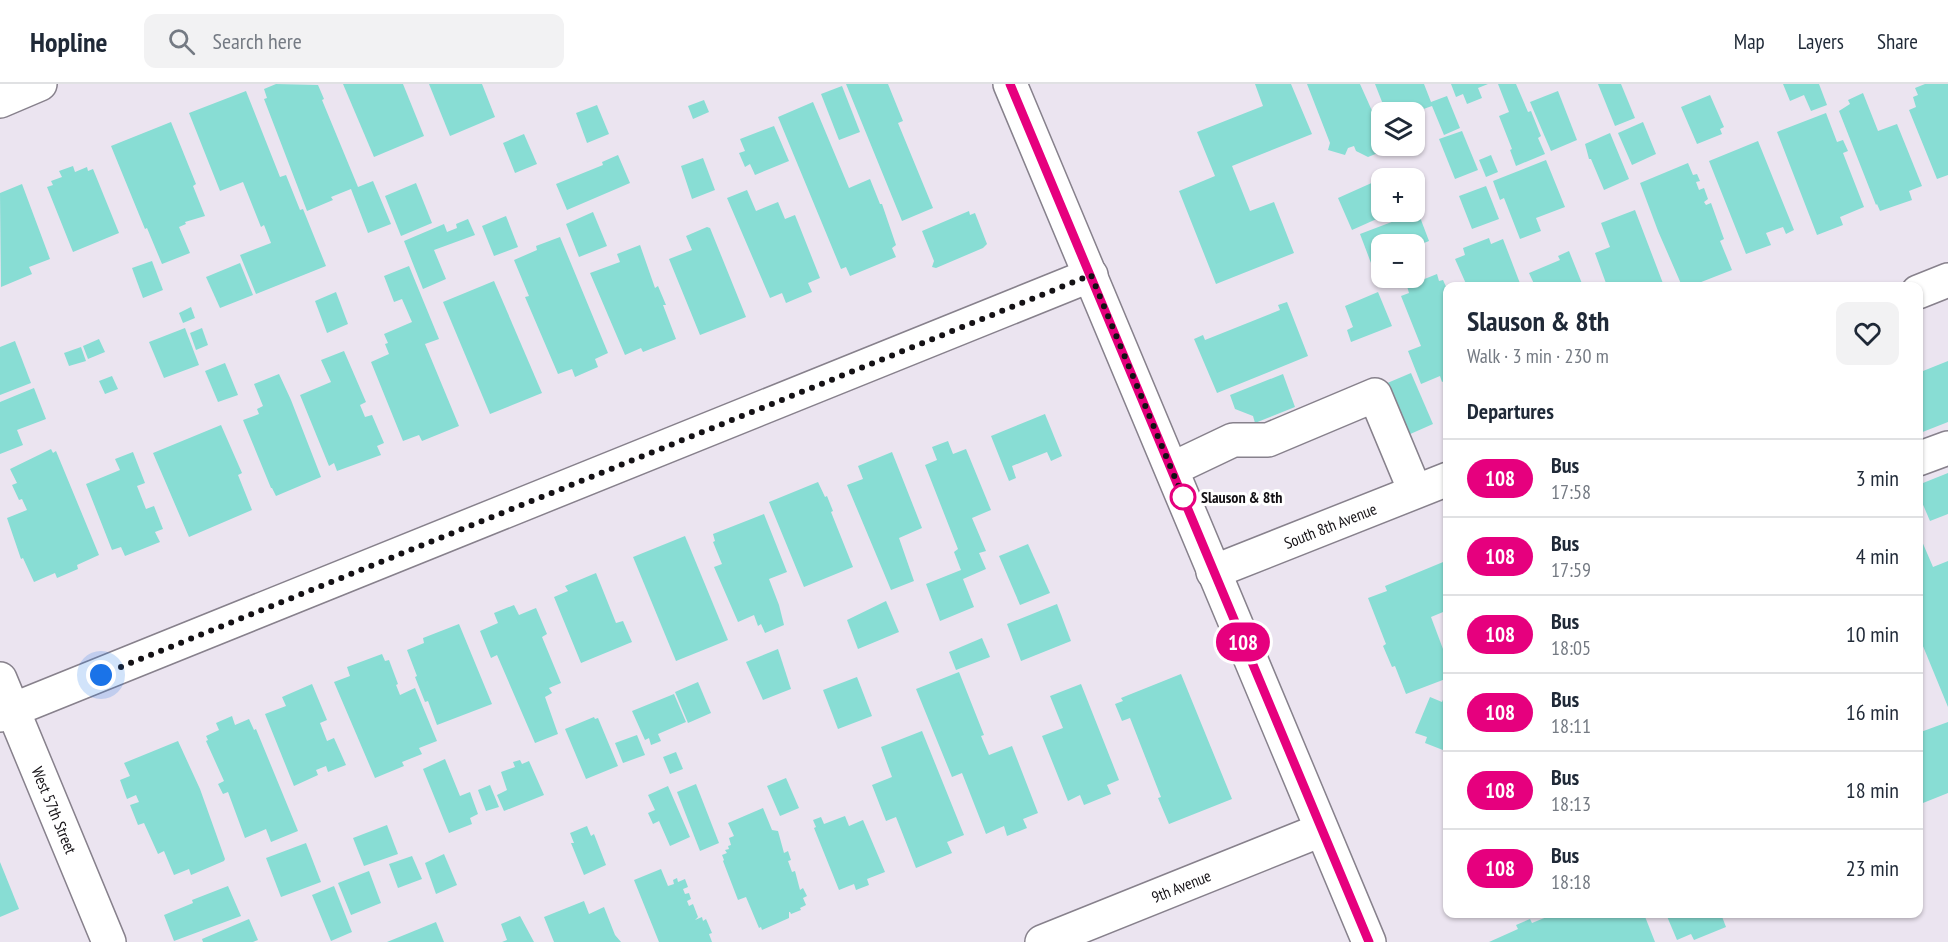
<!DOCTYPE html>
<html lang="en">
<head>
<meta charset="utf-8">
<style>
  body { margin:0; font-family:"PT Sans Narrow",sans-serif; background:#f2f2f3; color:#1f2937; height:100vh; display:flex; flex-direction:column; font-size:22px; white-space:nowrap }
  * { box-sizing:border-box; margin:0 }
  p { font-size:20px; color:#747a83 }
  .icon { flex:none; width:33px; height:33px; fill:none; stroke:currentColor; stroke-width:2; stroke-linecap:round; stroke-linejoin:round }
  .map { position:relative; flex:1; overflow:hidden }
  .sheet { position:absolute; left:1443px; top:198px; width:480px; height:636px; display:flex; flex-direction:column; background:#fff; border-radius:12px; box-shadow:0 2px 4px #0004 }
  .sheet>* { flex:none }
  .badge { padding:0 12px; border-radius:20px; font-size:21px; line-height:39px }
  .fabs { position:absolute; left:1371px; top:18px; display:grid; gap:12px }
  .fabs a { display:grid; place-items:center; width:54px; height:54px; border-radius:12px; background:#fff; box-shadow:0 2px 4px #0004; font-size:30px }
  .you { position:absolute; width:30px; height:30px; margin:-15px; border:4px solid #fff; border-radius:50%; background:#1a73e8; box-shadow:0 0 0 9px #1a73e833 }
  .map>.badge { position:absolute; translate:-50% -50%; box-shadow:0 0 0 3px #fff }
  h2 { padding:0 24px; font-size:22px; line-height:54px }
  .round { display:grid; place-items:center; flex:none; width:63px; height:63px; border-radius:12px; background:#f2f2f3 }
  .summary { display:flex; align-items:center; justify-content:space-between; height:102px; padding:0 24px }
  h1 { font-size:28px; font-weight:800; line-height:45px }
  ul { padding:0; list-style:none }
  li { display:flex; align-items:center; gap:18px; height:78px; padding:0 24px; border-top:2px solid #e0e1e3 }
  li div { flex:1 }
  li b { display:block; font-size:22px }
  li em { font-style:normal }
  li .badge { min-width:66px; font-weight:700; text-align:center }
  header { display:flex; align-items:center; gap:36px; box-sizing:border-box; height:84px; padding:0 30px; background:#fff; border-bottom:2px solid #e0e1e3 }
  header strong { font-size:28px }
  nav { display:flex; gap:33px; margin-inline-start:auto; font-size:21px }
  .search { width:420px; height:54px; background:#f2f2f3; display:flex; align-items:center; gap:15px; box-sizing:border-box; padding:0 21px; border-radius:12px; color:#747a83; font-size:22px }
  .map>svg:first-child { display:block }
</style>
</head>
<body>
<header>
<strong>Hopline</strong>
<div class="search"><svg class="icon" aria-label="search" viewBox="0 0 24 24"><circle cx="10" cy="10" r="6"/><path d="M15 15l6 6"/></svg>Search here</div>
<nav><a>Map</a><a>Layers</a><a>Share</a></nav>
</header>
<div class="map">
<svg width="1948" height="858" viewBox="0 0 1948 858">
  <rect width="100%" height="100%" fill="#ebe4f0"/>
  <g fill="#88ddd4">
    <polygon points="276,0 318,1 324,15 322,16 358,103 373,97 391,140 368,149 351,105 331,113 333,116 307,127 264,15 267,14 264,5"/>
    <polygon points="343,0 403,0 424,52 374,73"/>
    <polygon points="429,0 482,0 495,33 450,52"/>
    <polygon points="846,0 888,0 903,37 898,39 933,124 902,137"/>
    <polygon points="1255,0 1291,0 1312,50 1232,82 1250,127 1274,118 1294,169 1216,200 1179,107 1215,92 1197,48 1263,22"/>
    <polygon points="1307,0 1360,0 1382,49 1382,62 1386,62 1388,65 1368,73 1356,67 1354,62 1348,64 1345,71 1328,66 1330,59"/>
    <polygon points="1375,0 1424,0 1431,18 1447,12 1460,44 1444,51 1432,22 1415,28 1386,28"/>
    <polygon points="1451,0 1488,0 1478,4 1482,14 1467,20 1463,10 1456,13"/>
    <polygon points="1498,0 1516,0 1528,28 1531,27 1541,52 1538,54 1545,70 1516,82 1510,66 1512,65 1499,32 1509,28"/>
    <polygon points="1598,0 1621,0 1635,34 1615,42"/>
    <polygon points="1783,0 1819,0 1827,21 1811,27 1804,11 1790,17"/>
    <polygon points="1925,0 1948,0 1948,91 1937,95 1909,26 1916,23 1913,13 1918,11 1915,4"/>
    <polygon points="842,2 860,48 839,56 821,10"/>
    <polygon points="246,7 280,93 286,91 300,126 303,125 326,182 256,210 240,171 271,159 264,141 261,143 243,98 220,107 189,29"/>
    <polygon points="1558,7 1577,56 1551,67 1530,18"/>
    <polygon points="1863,9 1878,47 1897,40 1922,102 1909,107 1912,116 1880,127 1877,120 1876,121 1839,27 1850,20 1848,16"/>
    <polygon points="1710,11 1724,43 1720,45 1722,50 1697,60 1681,23"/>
    <polygon points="704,16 709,28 693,35 688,22"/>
    <polygon points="813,18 849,104 870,95 880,120 882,120 896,161 892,164 896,173 850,192 846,183 841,185 778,33"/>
    <polygon points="597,21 609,50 587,59 576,29"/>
    <polygon points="1826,29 1837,58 1843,56 1848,67 1843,69 1864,123 1840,133 1843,141 1817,151 1777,48"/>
    <polygon points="171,38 196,100 193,102 205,132 185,138 186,140 179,143 190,169 162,180 147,144 145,145 111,62"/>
    <polygon points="1643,38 1656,70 1632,81 1618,49"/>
    <polygon points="774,42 789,77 755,91 750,80 745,83 739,69 745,67 740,55"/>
    <polygon points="1462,47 1478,86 1455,95 1439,55"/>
    <polygon points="1610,49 1629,95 1604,106 1591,75 1589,75 1585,60"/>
    <polygon points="524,50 537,80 515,89 503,59"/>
    <polygon points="1758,57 1794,146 1786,150 1783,143 1766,149 1771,161 1746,170 1709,77"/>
    <polygon points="618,71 630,99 567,126 556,100 603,81 602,78"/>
    <polygon points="1491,71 1498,88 1486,93 1479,76"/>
    <polygon points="703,74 715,106 692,115 681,82"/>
    <polygon points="1546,76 1565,123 1536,134 1541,147 1520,155 1504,114 1500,116 1493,97"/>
    <polygon points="1688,79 1693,91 1697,90 1700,97 1696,98 1699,106 1704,104 1708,115 1704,118 1706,121 1711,119 1724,155 1720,157 1732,186 1691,202 1682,202 1658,147 1640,99"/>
    <polygon points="73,82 75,88 87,83 88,87 93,85 119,149 73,168 47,103 53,101 51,97 62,93 59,87"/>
    <polygon points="1376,97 1382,109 1382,128 1389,128 1390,129 1352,146 1338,114"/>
    <polygon points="416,99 432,139 401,152 385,112"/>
    <polygon points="22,100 50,175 29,183 32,190 1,203 0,109"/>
    <polygon points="1486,102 1499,135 1472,145 1459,112"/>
    <polygon points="747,106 756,127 778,118 785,135 795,131 820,194 808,199 812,208 786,219 782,209 770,214 727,114"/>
    <polygon points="1635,126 1664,202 1607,202 1595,169 1610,163 1601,139"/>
    <polygon points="969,127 970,131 975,129 987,160 983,164 936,184 932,183 934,177 922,147"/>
    <polygon points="593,128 607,162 579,173 566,140"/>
    <polygon points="1418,128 1429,157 1414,163 1414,160 1382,160 1382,175 1371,179 1360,150"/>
    <polygon points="506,132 518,163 494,172 482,142"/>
    <polygon points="468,135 475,151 434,166 446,195 423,205 404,157 444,140 447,148 457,144 456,140"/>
    <polygon points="707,143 710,144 746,233 700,251 669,175 692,166 686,152"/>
    <polygon points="560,153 608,269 595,275 598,283 575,293 572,285 558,290 525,213 529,212 514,176 537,166 536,162"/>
    <polygon points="1489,154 1491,160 1503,155 1521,202 1467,202 1455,175 1465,171 1463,164"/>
    <polygon points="640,161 655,204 658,202 666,221 663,221 676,255 643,268 641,264 625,271 590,189 620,178 617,170"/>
    <polygon points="1569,167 1583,202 1535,202 1529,189 1560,176 1558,172"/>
    <polygon points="152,177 163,206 143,214 132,184"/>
    <polygon points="240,179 253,211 220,224 206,193"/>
    <polygon points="409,182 439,255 425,260 459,342 422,357 419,351 403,357 371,278 389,270 385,260 388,259 384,250 412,238 402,215 394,218 384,192"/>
    <polygon points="1437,190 1439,197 1443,196 1448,207 1448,295 1442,298 1440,292 1421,300 1408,267 1421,262 1401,212 1409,209 1407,202"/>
    <polygon points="494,197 542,309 490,330 443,218"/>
    <polygon points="336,208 348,240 327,249 315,217"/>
    <polygon points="1378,208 1392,242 1351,258 1347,246 1353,243 1345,222"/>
    <polygon points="1287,218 1308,272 1217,309 1194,255 1203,251 1205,256 1280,226 1278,221"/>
    <polygon points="191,223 195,234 183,239 179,229"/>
    <polygon points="185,244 199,281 164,294 149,258"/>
    <polygon points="202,244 208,261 196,266 190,249"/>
    <polygon points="99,255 105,268 88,275 83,262"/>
    <polygon points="15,257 31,299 0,311 0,263"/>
    <polygon points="81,263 86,277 69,282 64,269"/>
    <polygon points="344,267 366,318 360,321 365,333 372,331 384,359 377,362 381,371 337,387 334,379 329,382 300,311 331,298 321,276"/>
    <polygon points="1948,277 1948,338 1920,349 1918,348 1918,289"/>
    <polygon points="225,279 238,311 218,318 205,287"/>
    <polygon points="1411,289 1433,340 1408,351 1385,300"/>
    <polygon points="279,290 291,316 321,393 276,412 272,404 271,404 243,336 259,330 257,325 263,322 254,300"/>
    <polygon points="1283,290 1295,323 1255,339 1253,332 1235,325 1230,311"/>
    <polygon points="112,292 118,305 105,310 99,297"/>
    <polygon points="34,304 46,335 17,346 23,361 0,370 0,318"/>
    <polygon points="1045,330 1062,372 1051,377 1047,368 1012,382 1016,394 1009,397 991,352"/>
    <polygon points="221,341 242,389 238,391 252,426 189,453 153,369"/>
    <polygon points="948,357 953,370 966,365 991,426 972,434 986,467 979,469 986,485 963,495 974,523 940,537 926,500 961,486 954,468 958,465 925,381 937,376 932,363"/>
    <polygon points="51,365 53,369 56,367 99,471 77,481 78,485 57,494 55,489 34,498 23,474 21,475 7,434 27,426 22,415 19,416 12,401 17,399 10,385"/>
    <polygon points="133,368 145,399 137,402 146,425 154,422 163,445 155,448 160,458 125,472 121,463 112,466 86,400 120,386 115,375"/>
    <polygon points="892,368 922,444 899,454 914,497 891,506 847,401 863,395 858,382"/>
    <polygon points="1948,389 1948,430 1930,437 1918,409 1918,401"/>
    <polygon points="818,398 825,413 827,412 833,427 831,428 853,483 804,503 769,418"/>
    <polygon points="764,430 787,488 769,495 779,521 784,541 765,549 761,540 758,542 754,531 738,538 714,483 722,480 713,458 715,457 713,450"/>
    <polygon points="1918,448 1933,483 1948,477 1948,623 1918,550"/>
    <polygon points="685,452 728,556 676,577 633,473"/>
    <polygon points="1028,460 1050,509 1020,521 999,472"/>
    <polygon points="1448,476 1448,526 1431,533 1443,565 1448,563 1448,594 1406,610 1395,582 1392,583 1383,562 1386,560 1368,514 1387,507 1385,502"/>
    <polygon points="596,489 616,539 623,537 632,558 581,579 554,513 568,507 565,502"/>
    <polygon points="886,517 899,548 858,565 847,536"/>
    <polygon points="1057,520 1071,557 1021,577 1007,540"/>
    <polygon points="514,521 519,531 536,524 547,550 542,553 561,599 549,604 552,609 545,613 558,650 535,659 497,571 491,574 480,547 498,539 494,529"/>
    <polygon points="459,540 492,620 437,641 428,617 425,618 415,593 417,592 407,566 424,559 423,554"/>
    <polygon points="982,554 990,573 956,586 949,568"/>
    <polygon points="778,565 791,605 763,616 746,578"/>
    <polygon points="382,570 385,577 389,576 398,600 396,601 400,611 415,604 437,657 419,664 422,670 402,678 404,682 375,694 334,598 350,592 347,583"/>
    <polygon points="959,588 984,651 981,652 989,671 1012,662 1038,729 1023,735 1027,744 1007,752 1004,742 986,750 962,689 952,693 916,605"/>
    <polygon points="1181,590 1232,715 1169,740 1158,714 1161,713 1130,634 1122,637 1115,620 1123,617 1121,614"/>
    <polygon points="857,593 872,632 838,645 823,606"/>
    <polygon points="698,598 711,629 688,639 675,608"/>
    <polygon points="312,600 327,636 320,639 327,657 334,654 346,681 328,688 326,682 316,686 318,691 294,702 265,630 286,622 282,613"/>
    <polygon points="1081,600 1119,696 1107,701 1111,710 1084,721 1080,711 1068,717 1042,652 1063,644 1050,612"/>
    <polygon points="1448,604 1448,668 1425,659 1427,653 1415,649 1430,613 1442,618"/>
    <polygon points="674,610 686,638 658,650 661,657 651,661 649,654 645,656 632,627"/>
    <polygon points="232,632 235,641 249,635 254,646 256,645 298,747 271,758 266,745 245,754 228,708 223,710 218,700 224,697 206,657 208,656 206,652 219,646 216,639"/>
    <polygon points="594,633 595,635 598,634 618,682 586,695 565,645"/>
    <polygon points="1948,638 1948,709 1918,721 1918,649"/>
    <polygon points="922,647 964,751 947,758 952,769 916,784 896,733 886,737 872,701 892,693 881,663"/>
    <polygon points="637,651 645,671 623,679 615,659"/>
    <polygon points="178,657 200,705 225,775 224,777 191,791 189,785 174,791 164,767 158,770 144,739 138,741 130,721 139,718 136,711 127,715 120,696 130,692 124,679"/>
    <polygon points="676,668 683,685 670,690 663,673"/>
    <polygon points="445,675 460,712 470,708 478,730 470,734 472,740 449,749 423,685"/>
    <polygon points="520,676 522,680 529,677 544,711 504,727 497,711 507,706 501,688 515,683 513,678"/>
    <polygon points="786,694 799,724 780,732 767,702"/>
    <polygon points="696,700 719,759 700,767 677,708"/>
    <polygon points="490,701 499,723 486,727 478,706"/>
    <polygon points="668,702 690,753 670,762 659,737 653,740 648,729 655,726 648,711"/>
    <polygon points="763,724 772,746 778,747 784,769 788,767 791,776 788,777 792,788 795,787 800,806 803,804 807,812 803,814 806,821 800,824 801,826 791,830 790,828 789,828 789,834 762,846 761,843 759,844 746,813 738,816 723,777 724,776 722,771 727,769 725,766 729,765 728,762 731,761 729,754 734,752 728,739"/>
    <polygon points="845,732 849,742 863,736 885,788 867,795 869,801 856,806 854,800 839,806 814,744 816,743 813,736 821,733 824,740"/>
    <polygon points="387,741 398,770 364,782 353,754"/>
    <polygon points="587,742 591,752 594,750 606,781 584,791 571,759 574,759 570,749"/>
    <polygon points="306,759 321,798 281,813 266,774"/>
    <polygon points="444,770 457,801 436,810 425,779"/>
    <polygon points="412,772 422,795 398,804 389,780"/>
    <polygon points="0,778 19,825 0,833"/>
    <polygon points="661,785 668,802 674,800 673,796 677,794 678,798 685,795 688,803 683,805 685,810 689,809 691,815 687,817 689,822 693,820 698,833 695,836 702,833 703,837 706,835 712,849 709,850 712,858 659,858 634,796"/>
    <polygon points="369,787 381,819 351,831 338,799"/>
    <polygon points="228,802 241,832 174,857 164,831 193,819 192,816"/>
    <polygon points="334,802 352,848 331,857 312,811"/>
    <polygon points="584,817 589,830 604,823 615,851 621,858 554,858 544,833"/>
    <polygon points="1554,830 1644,830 1655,858 1489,858 1518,845 1516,841 1530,835 1532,839"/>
    <polygon points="1666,830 1721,830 1726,843 1694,856 1691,850 1677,856"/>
    <polygon points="520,832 534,858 502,858 507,856 501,840"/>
    <polygon points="249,835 258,856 253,858 203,858 202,855"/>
    <polygon points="436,838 444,858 387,858"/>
  </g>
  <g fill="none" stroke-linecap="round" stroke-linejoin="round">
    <defs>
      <g id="minor">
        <polyline points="0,17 40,0"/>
        <polyline points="1918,208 1948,196"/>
        <polyline points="1918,375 1948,364"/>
        <polyline points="1172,385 1233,356 1268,356 1375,311 1415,407"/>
        <path id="s1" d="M1213 488 1448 395"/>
        <path id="s2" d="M0 595 109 858"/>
        <polyline points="0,631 1091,191"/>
        <path id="s3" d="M1042 858 1321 746"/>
      </g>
      <polyline id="major" points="1010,0 1369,858"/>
    </defs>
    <use href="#minor" stroke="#87818c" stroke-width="36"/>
    <use href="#major" stroke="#87818c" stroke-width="36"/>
    <use href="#minor" stroke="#fff" stroke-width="33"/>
    <use href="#major" stroke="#fff" stroke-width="33"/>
  </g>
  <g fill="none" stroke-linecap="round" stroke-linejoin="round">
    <defs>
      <polyline id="line" points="1010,0 1369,858"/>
    </defs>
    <use href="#line" stroke="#fff" stroke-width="14"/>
    <use href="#line" stroke="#e6007e" stroke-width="9"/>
    <polyline stroke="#141115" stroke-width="6" stroke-dasharray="0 10.8" points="101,591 1091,191 1183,413"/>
  </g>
  <circle fill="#fff" stroke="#e6007e" stroke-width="3" cx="1183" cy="413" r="12"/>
  <g text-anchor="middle" stroke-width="6" stroke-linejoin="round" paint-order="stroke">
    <g font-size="16" font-weight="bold" fill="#141115" stroke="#fff" text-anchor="start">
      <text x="1201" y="419">Slauson &amp; 8th</text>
    </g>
    <g font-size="16" fill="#141115" stroke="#fff">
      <text dy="6" stroke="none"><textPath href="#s1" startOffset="126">South 8th Avenue</textPath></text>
      <text dy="6" stroke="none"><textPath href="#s2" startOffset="142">West 57th Street</textPath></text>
      <text dy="6" stroke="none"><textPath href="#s3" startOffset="150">9th Avenue</textPath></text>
    </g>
  </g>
</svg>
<div class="fabs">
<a><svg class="icon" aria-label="layers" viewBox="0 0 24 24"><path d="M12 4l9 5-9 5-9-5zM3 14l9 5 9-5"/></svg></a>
<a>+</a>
<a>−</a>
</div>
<div class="you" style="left:101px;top:591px"></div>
<b class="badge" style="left:1243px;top:558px;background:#e6007e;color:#fff">108</b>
<section class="sheet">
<div class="summary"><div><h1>Slauson &amp; 8th</h1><p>Walk · 3 min · 230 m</p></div><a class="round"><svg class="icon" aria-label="heart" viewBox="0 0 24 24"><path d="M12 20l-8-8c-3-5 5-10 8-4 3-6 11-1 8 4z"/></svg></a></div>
<h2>Departures</h2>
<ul>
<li><span class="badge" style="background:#e6007e;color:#fff">108</span><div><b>Bus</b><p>17:58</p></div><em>3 min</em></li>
<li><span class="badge" style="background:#e6007e;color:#fff">108</span><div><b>Bus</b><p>17:59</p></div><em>4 min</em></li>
<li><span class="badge" style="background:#e6007e;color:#fff">108</span><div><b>Bus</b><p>18:05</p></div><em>10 min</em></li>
<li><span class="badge" style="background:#e6007e;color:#fff">108</span><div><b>Bus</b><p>18:11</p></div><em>16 min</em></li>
<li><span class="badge" style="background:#e6007e;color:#fff">108</span><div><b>Bus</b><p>18:13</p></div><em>18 min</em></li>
<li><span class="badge" style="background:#e6007e;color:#fff">108</span><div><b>Bus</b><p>18:18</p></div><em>23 min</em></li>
</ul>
</section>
</div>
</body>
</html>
